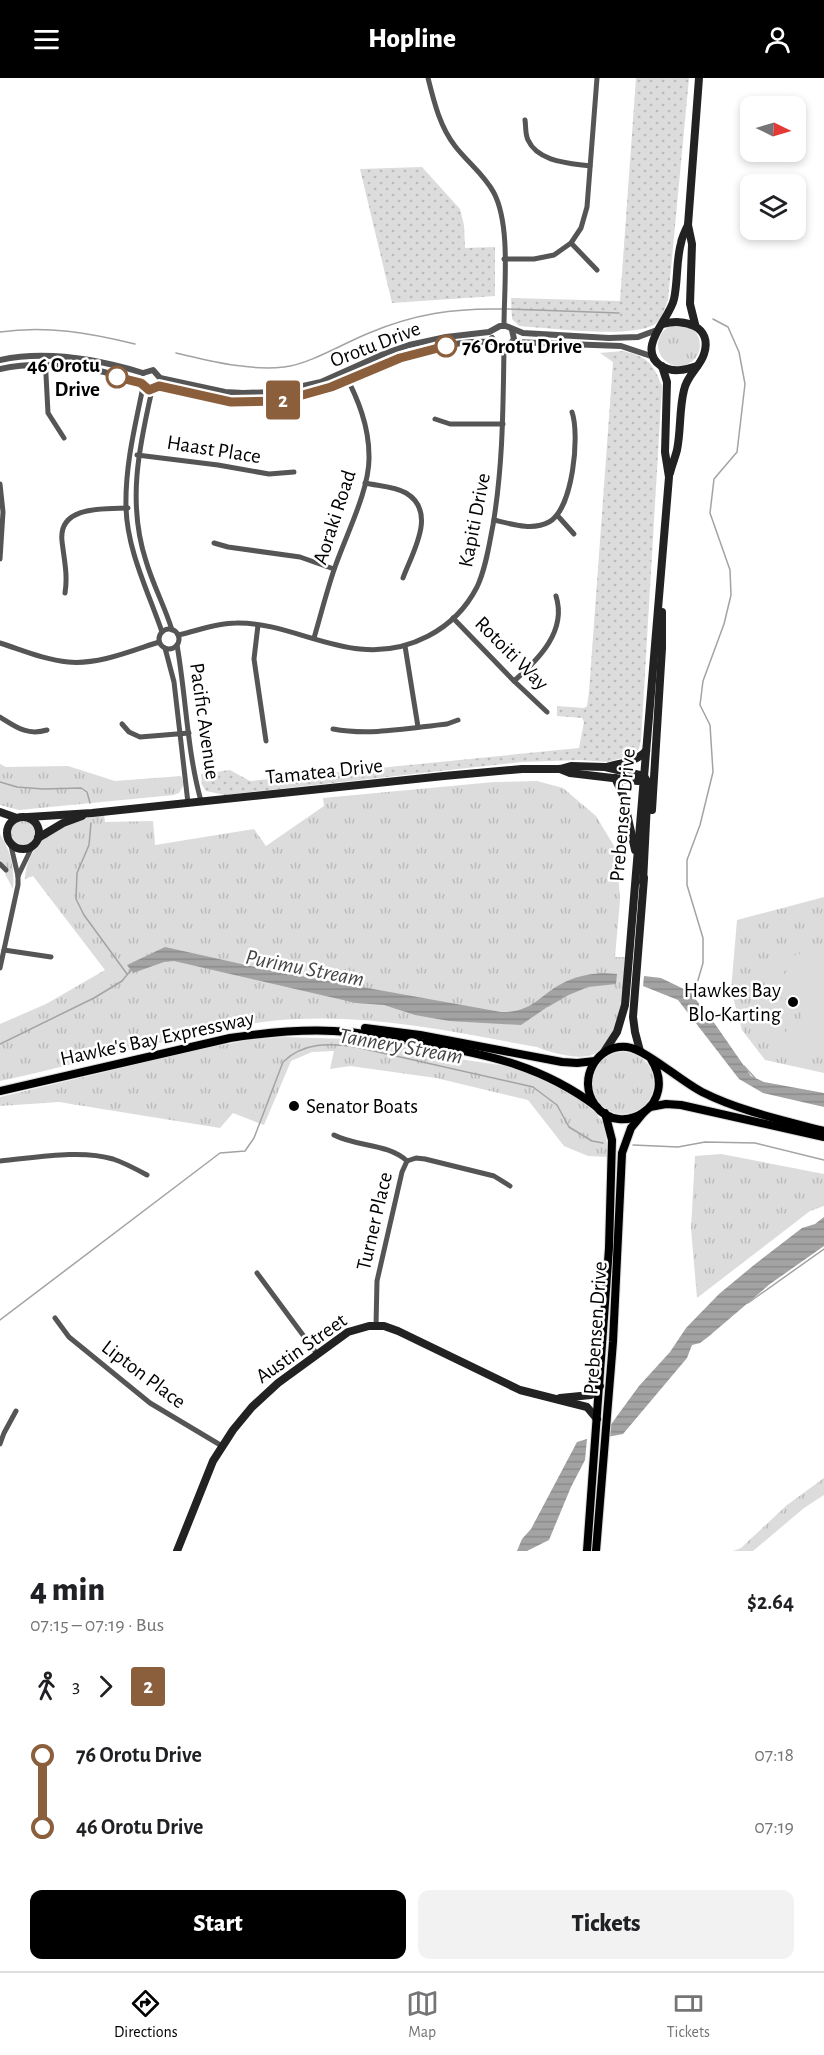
<!DOCTYPE html>
<html lang="en">
<head>
<meta charset="utf-8">
<style>
  body { margin:0; font-family:"Alegreya Sans",sans-serif; background:#f2f2f2; color:#202124; height:100vh; display:flex; flex-direction:column; font-size:22px; white-space:nowrap }
  * { box-sizing:border-box; margin:0 }
  p { font-size:20px; color:#757577 }
  .icon { flex:none; width:33px; height:33px; fill:none; stroke:currentColor; stroke-width:2; stroke-linecap:round; stroke-linejoin:round }
  .map { position:relative; height:1473px; overflow:hidden }
  .details { display:flex; flex-direction:column; background:#fff; flex:1 }
  .details>* { flex:none }
  .badge { padding:0 12px; border-radius:4px; font-size:21px; line-height:39px }
  .needle { width:39px; rotate:95deg }
  .tools { position:absolute; left:740px; top:18px; display:grid; gap:12px }
  .tools a { display:grid; place-items:center; width:66px; height:66px; border-radius:12px; background:#fff; box-shadow:0 3px 9px #0003; font-size:30px }
  .map>.badge { position:absolute; translate:-50% -50%; box-shadow:0 0 0 3px #fff }
  .legs { display:flex; align-items:center; gap:9px; height:66px; padding:0 30px; font-size:20px }
  .legs p { margin-inline-start:auto }
  .head { display:flex; align-items:center; justify-content:space-between; height:102px; padding:0 30px }
  h1 { font-size:33px; font-weight:800; line-height:45px }
  .cta { display:flex; gap:12px; margin-top:auto; padding:12px 30px }
  .cta a { flex:1; height:69px; border-radius:12px; background:#000; color:#fff; font-size:24px; font-weight:800; line-height:69px; text-align:center }
  .cta a+a { background:#f2f2f2; color:#202124 }
  ul { padding:0 30px; list-style:none }
  li { display:flex; align-items:center; gap:21px; height:72px; font-size:22px }
  li i { display:grid; place-items:center; width:9px; height:100%; margin:0 8px; background:currentColor }
  li i::after { content:''; width:15px; height:15px; margin:-8px; border:4px solid; border-radius:50%; background:#fff }
  li p { margin-inline-start:auto }
  li:first-child i { background:linear-gradient(#0000 50%,currentColor 0) }
  li:last-child i { background:linear-gradient(currentColor 50%,#0000 0) }
  header { display:flex; justify-content:space-between; align-items:center; height:78px; padding:0 30px; background:#000; color:#fff; font-size:27px; font-weight:800 }
  .tabs { display:flex; justify-content:space-around; align-items:center; height:84px; border-top:2px solid #e0e0e0; background:#fff; font-size:16px; color:#757577 }
  .tabs a { display:grid; justify-items:center; gap:3px }
  .tabs .active { color:#000 }
  .map>svg:first-child { display:block }
</style>
</head>
<body>
<header><svg class="icon" aria-label="menu" viewBox="0 0 24 24"><path d="M4 6h16M4 12h16M4 18h16"/></svg>Hopline<svg class="icon" aria-label="person" viewBox="0 0 24 24"><circle cx="12" cy="8" r="4"/><path d="M4 21q1-7 8-7t8 7"/></svg></header>
<div class="map">
<svg width="824" height="1473" viewBox="0 0 824 1473">
  <defs>
    <pattern id="grass-tufts" width="24" height="20" patternUnits="userSpaceOnUse" patternTransform="scale(1.5)"><rect width="24" height="20" fill="#dcdcdc"/><path d="M3 7l-1-3M5 7V3M7 7l1-3M15 17l-1-3M17 17v-4M19 17l1-3" fill="none" stroke="#bbb"/></pattern>
    <pattern id="park-dots" width="8" height="8" patternUnits="userSpaceOnUse" patternTransform="scale(1.5)"><rect width="8" height="8" fill="#dcdcdc"/><path d="M2 2h.1M6 6h.1" fill="none" stroke="#bbb" stroke-width="1.8" stroke-linecap="round"/></pattern>
    <pattern id="water-rules" width="6" height="5" patternUnits="userSpaceOnUse" patternTransform="scale(1.5)"><rect width="6" height="5" fill="#a3a3a3"/><path d="M0 2.5h6" fill="none" stroke="#8b8b8b"/></pattern>
  </defs>
  <rect width="100%" height="100%" fill="#fff"/>
  <g fill="url(#grass-tufts)">
    <circle cx="679" cy="267" r="21"/>
    <polygon points="0,686 6,689 68,688 115,703 181,698 184,706 179,715 174,717 19,732 0,727"/>
    <path d="M537 703 563 710 596 738 617 773 620 823 615 879H625C624 896 624 914 621 930 619 946 608 970 592 977 578 982 551 975 537 969 459 955 379 937 298 941 249 943 202 955 155 966 103 978 52 992 0 1003V946L46 926 105 892 33 798 25 801C26 771 52 747 81 739 88 737 97 737 104 736L105 744 153 743 155 767 254 751 266 768 324 728 323 720 494 704Z"/>
    <circle cx="23" cy="755" r="12"/>
    <path d="M0 756C11 774 15 790 13 811L5 796 9 792 0 782Z"/>
    <polygon points="824,819 824,995 765,982 742,952 731,912 737,842"/>
    <polygon points="283,959 350,961 381,964 459,981 514,989 540,999 575,1018 595,1034 604,1046 609,1079 588,1078 564,1068 528,1022 436,1000 350,988 330,991 334,973 312,974 291,983 264,1047 233,1035 220,1050 59,1024 0,1028 0,1019 205,970 249,962"/>
    <circle cx="623" cy="1005" r="31"/>
    <polygon points="721,1076 824,1096 824,1128 810,1133 697,1220 691,1151 695,1078"/>
    <polygon points="824,1400 824,1417 804,1430 753,1473 733,1473 741,1470 787,1427"/>
  </g>
  <g fill="url(#park-dots)">
    <path d="M636 0H689L668 222C665 229 662 242 655 246 633 261 549 250 519 248L512 241 511 220 620 223Z"/>
    <polygon points="422,89 460,131 464,147 465,170 495,169 495,218 392,225 360,91"/>
    <path d="M623 273C648 279 653 285 662 308L641 662 639 671 628 678 608 684 580 682 522 684 225 717 206 713 202 707 201 696 230 692 250 703 579 670 584 644 582 640 557 638V628L584 630 587 628 589 614 613 284 600 275Z"/>
  </g>
  <path fill="#dcdcdc" fill-rule="evenodd" d="M824 871V964L819 967 824 971V979C812 976 799 975 788 969 758 951 754 902 784 882 794 875 812 874 824 871ZM786 892 790 893 796 915 794 920 786 922 781 920 774 912 776 902ZM794 929 800 932 807 959 804 964C782 965 776 939 794 929Z"/>
  <g fill="url(#water-rules)">
    <path d="M165 869 273 893 501 934C534 935 540 915 567 903 583 896 600 894 617 896L616 906 588 909 559 921 521 947 449 943 415 937 384 927 356 925 174 883 164 884 133 895 127 887Z"/>
    <polygon points="644,898 661,900 690,914 715,946 751,998 764,1004 824,1015 824,1029 763,1015 739,1001 678,922 643,908"/>
    <polygon points="824,1139 824,1168 770,1206 708,1259 700,1265 692,1267 687,1280 623,1356 607,1359 607,1352 620,1334 639,1308 670,1274 686,1250 719,1216 754,1187 802,1150 815,1146"/>
    <polygon points="587,1361 585,1382 571,1409 549,1462 527,1473 517,1473 522,1461 531,1451 577,1364"/>
  </g>
  <g fill="none" stroke-linecap="round" stroke-linejoin="round">
    <g stroke="#a3a3a3" stroke-width="1.5">
      <polyline points="507,231 619,235"/>
      <path d="M0 254C46 247 90 255 135 266"/>
      <path d="M176 275C211 283 248 293 284 289 310 286 344 265 369 255 414 236 454 230 502 231"/>
      <polyline points="0,704 17,709 43,711 81,710 87,714 90,725"/>
      <polyline points="91,745 89,767 77,795 76,821 84,837 127,896"/>
      <polyline points="691,915 698,902 703,885 703,860 687,807 687,782 700,747 713,694 710,647 700,627 703,603 724,546 731,517 730,492 710,435 714,401 737,374 745,306 739,274 728,249 713,241"/>
      <polyline points="548,928 567,917"/>
      <polyline points="0,966 94,920 122,903 131,892"/>
      <polyline points="744,988 755,1000"/>
      <polyline points="633,1067 678,1069 705,1064 755,1065 824,1082"/>
      <polyline points="748,1225 824,1171"/>
      <path d="M0 1242 220 1075 245 1073 254 1060 283 984C303 964 330 965 356 969L533 1009 557 1027 569 1049 592 1063 603 1065"/>
    </g>
    <defs>
      <g id="primary">
        <polyline points="587,1473 609,1170 612,1062 605,1035"/>
        <polyline points="596,1473 613,1264 622,1075 631,1050 644,1034"/>
      </g>
      <g id="trunk">
        <polyline points="365,950 420,957 562,984 577,985 595,983"/>
        <path d="M651 981C680 1027 621 1062 595 1027 577 1002 596 966 627 969 645 971 682 1004 702 1014 740 1033 782 1042 824 1053"/>
        <path d="M0 1013 230 960C269 954 310 950 349 954 375 957 401 962 427 966 491 977 544 989 597 1029"/>
        <polyline points="650,1029 666,1026 681,1027 824,1059"/>
      </g>
    </defs>
    <use href="#primary" stroke="#dbdbdb" stroke-width="10"/>
    <use href="#trunk" stroke="#dbdbdb" stroke-width="10"/>
    <g stroke="#555" stroke-width="5">
      <path d="M428 0C434 24 440 49 455 68 468 85 484 96 494 115 511 148 504 210 504 248"/>
      <path d="M525 42C526 48 525 56 528 62 538 84 569 85 590 88"/>
      <polyline points="571,165 597,192"/>
      <polyline points="504,181 534,181 554,177 571,165 581,150 587,129 597,0"/>
      <polyline points="45,278 48,335 64,360"/>
      <path d="M143 309C135 348 125 388 126 429 127 472 148 513 162 554"/>
      <path d="M152 312C139 369 127 425 146 483 153 507 165 529 172 552"/>
      <polyline points="435,341 450,346 503,346"/>
      <polyline points="137,377 218,387 269,396 294,394"/>
      <path d="M365 405C378 408 394 408 406 415 438 434 412 475 403 500"/>
      <polyline points="0,406 3,434 0,481"/>
      <polyline points="557,437 574,456"/>
      <path d="M494 442C511 446 533 453 549 444 573 431 580 357 572 334"/>
      <polyline points="214,465 228,469 300,479 334,491"/>
      <path d="M65 515C68 497 64 481 62 463 58 427 105 431 128 430"/>
      <polyline points="453,540 514,603 547,634"/>
      <polyline points="258,547 254,581 266,663"/>
      <circle cx="169" cy="561" r="10"/>
      <path d="M178 557C197 553 216 545 236 545 279 544 318 567 360 571 408 576 455 552 477 509 486 490 489 467 493 447 503 387 503 331 504 270"/>
      <path d="M314 560C321 536 327 512 335 489 346 457 370 411 369 378 369 348 358 321 344 294"/>
      <path d="M0 565C22 572 45 582 68 584 98 587 131 573 159 564"/>
      <path d="M177 567C186 618 187 673 201 723"/>
      <polyline points="405,568 418,649"/>
      <polyline points="165,570 174,604 188,725"/>
      <path d="M514 603C539 581 567 553 556 518"/>
      <path d="M0 639C16 649 27 658 47 652"/>
      <polyline points="122,646 129,654 140,659 189,655"/>
      <path d="M333 651C370 658 409 650 447 646L458 642"/>
      <polyline points="0,786 6,792"/>
      <polyline points="18,798 32,769"/>
      <polyline points="4,872 51,879"/>
      <polyline points="0,890 18,807 18,798 11,768"/>
      <path d="M334 1057C357 1069 387 1065 407 1083"/>
      <path d="M0 1083C34 1080 80 1071 113 1081 125 1085 136 1091 147 1097"/>
      <polyline points="257,1195 317,1276"/>
      <polyline points="55,1240 69,1259 150,1325 222,1368"/>
      <polyline points="376,1248 377,1203 402,1094 407,1083 416,1080 425,1081 494,1098 510,1108"/>
      <polyline points="0,1366 4,1355 16,1333"/>
    </g>
    <g stroke="#555" stroke-width="6">
      <polyline points="492,260 498,269 508,269 514,261 512,252"/>
      <polyline points="513,264 621,268 654,279"/>
      <path d="M0 282C47 272 97 281 143 295"/>
      <path d="M0 291C42 282 98 288 138 305 142 306 144 310 149 312L156 310 159 306"/>
      <polyline points="143,295 153,292 160,300"/>
      <polyline points="160,300 225,314 243,315 276,314 321,304 386,275 409,267 446,259 489,254 500,248 506,248 523,255 609,260 638,259 657,252"/>
      <path d="M159 308C170 314 186 315 199 318 232 326 266 327 299 319 328 313 353 297 380 287 415 273 455 262 493 264"/>
    </g>
    <g stroke="#222" stroke-width="8">
      <polyline points="688,147 692,166 690,226 695,246"/>
      <path d="M663 246C684 240 713 248 704 276 700 289 687 297 684 312 679 332 681 353 677 372 675 380 672 387 670 395"/>
      <path d="M697 288C685 292 673 295 661 288 635 270 670 241 674 221 678 203 676 183 681 165 682 159 685 153 688 147L699 0"/>
      <path d="M607 689C620 685 636 684 646 673"/>
      <polyline points="560,691 570,695 638,703 644,702"/>
      <polyline points="615,700 623,717 635,772"/>
      <polyline points="652,732 662,570 662,534"/>
      <polyline points="0,734 17,740"/>
      <circle cx="23" cy="755" r="16"/>
      <polyline points="28,739 92,735 444,698 522,691 560,691 571,688 605,689 644,698 648,705 643,804"/>
      <polyline points="38,760 63,745 82,738"/>
      <polyline points="640,973 635,954 633,939 644,800"/>
      <polyline points="604,974 617,954 625,927 669,399 665,374 667,304 662,288"/>
      <polyline points="560,1320 591,1317 600,1308"/>
      <polyline points="177,1473 213,1383 233,1352 252,1329 278,1305 348,1254 369,1248 384,1248 398,1253 520,1312 587,1329 597,1341"/>
    </g>
    <use href="#primary" stroke="#000" stroke-width="8"/>
    <use href="#trunk" stroke="#000" stroke-width="8"/>
  </g>
  <g fill="none" stroke-linecap="round" stroke-linejoin="round">
    <defs>
      <polyline id="line-1" points="117,299 141,305 149,312 159,308 231,324 281,323 331,309 400,280 446,268"/>
    </defs>
    <use href="#line-1" stroke="#fff" stroke-width="14"/>
    <use href="#line-1" stroke="#8b5e3c" stroke-width="9"/>
  </g>
  <g fill="#fff" stroke="#8b5e3c" stroke-width="3">
    <circle cx="446" cy="268" r="10"/>
    <circle cx="117" cy="299" r="10"/>
  </g>
  <g fill="#000" stroke="#fff" stroke-width="2">
    <circle cx="793" cy="924" r="6"/>
    <circle cx="294" cy="1028" r="6"/>
  </g>
  <g text-anchor="middle" stroke-width="5" stroke-linejoin="round" paint-order="stroke">
    <g font-size="21" fill="#000" stroke="#fff">
      <text transform="translate(375 266) rotate(-21)" y="7">Orotu Drive</text>
      <text transform="translate(214 371) rotate(9)" y="7">Haast Place</text>
      <text transform="translate(334 439) rotate(-72)" y="7">Aoraki Road</text>
      <text transform="translate(474 442) rotate(-79)" y="7">Kapiti Drive</text>
      <text transform="translate(512 575) rotate(45)" y="7">Rotoiti Way</text>
      <text transform="translate(205 643) rotate(82)" y="7">Pacific Avenue</text>
      <text transform="translate(324 693) rotate(-6)" y="7">Tamatea Drive</text>
      <text transform="translate(622 737) rotate(-85)" y="7">Prebensen Drive</text>
      <text transform="translate(157 960) rotate(-12)" y="7">Hawke's Bay Expressway</text>
      <text transform="translate(374 1143) rotate(-77)" y="7">Turner Place</text>
      <text transform="translate(595 1250) rotate(-86)" y="7">Prebensen Drive</text>
      <text transform="translate(301 1270) rotate(-35)" y="7">Austin Street</text>
      <text transform="translate(144 1296) rotate(37)" y="7">Lipton Place</text>
    </g>
    <g font-size="21" font-weight="bold" fill="#000" stroke="#fff" text-anchor="start">
      <text x="462" y="275">76 Orotu Drive</text>
      <text x="100" y="294" text-anchor="end">46 Orotu<tspan x="100" dy="24">Drive</tspan></text>
    </g>
    <g font-size="21" fill="#000" stroke="#fff" text-anchor="end">
      <text x="781" y="919">Hawkes Bay<tspan x="781" dy="24">Blo-Karting</tspan></text>
      <text x="306" y="1035" text-anchor="start">Senator Boats</text>
    </g>
    <g font-size="22" font-style="italic" fill="#444" stroke="#fff">
      <text transform="translate(305 889) rotate(11)" y="8">Purimu Stream</text>
      <text transform="translate(401 967) rotate(10)" y="8">Tannery Stream</text>
    </g>
  </g>
</svg>
<div class="tools">
<a><svg class="needle" viewBox="-14 -14 28 28"><path d="M0-13l5 13h-10z" fill="#e53935"/><path d="M0 13l5-13h-10z" fill="#757577"/></svg></a>
<a><svg class="icon" aria-label="layers" viewBox="0 0 24 24"><path d="M12 4l9 5-9 5-9-5zM3 14l9 5 9-5"/></svg></a>
</div>
<b class="badge" style="left:283px;top:322px;background:#8b5e3c;color:#fff">2</b>
</div>
<section class="details">
<div class="head"><div><h1>4 min</h1><p>07:15 – 07:19 · Bus</p></div><b>$2.64</b></div>
<div class="legs"><svg class="icon" aria-label="walk" viewBox="0 0 24 24"><circle cx="13" cy="4" r="2"/><path d="M13 8l-2 6 4 7M11 14l-3 7M7 12l3-4h3l4 4"/></svg>3<svg class="icon" aria-label="forward" viewBox="0 0 24 24"><path d="M9 5l7 7-7 7"/></svg><b class="badge" style="background:#8b5e3c;color:#fff">2</b></div>
<ul>
<li><i style="color:#8b5e3c"></i><b>76 Orotu Drive</b><p>07:18</p></li>
<li><i style="color:#8b5e3c"></i><b>46 Orotu Drive</b><p>07:19</p></li>
</ul>
<div class="cta"><a>Start</a><a>Tickets</a></div>
</section>
<nav class="tabs">
<a class="active"><svg class="icon" aria-label="directions" viewBox="0 0 24 24"><path d="M12 3l9 9-9 9-9-9zM9 14v-3h6M13 9l2 2-2 2"/></svg>Directions</a>
<a><svg class="icon" aria-label="map" viewBox="0 0 24 24"><path d="M3 6l6-2 6 2 6-2v14l-6 2-6-2-6 2zM9 4v14M15 6v14"/></svg>Map</a>
<a><svg class="icon" aria-label="tickets" viewBox="0 0 24 24"><path d="M3 7h18v10H3zM15 7v10"/></svg>Tickets</a>
</nav>
</body>
</html>
